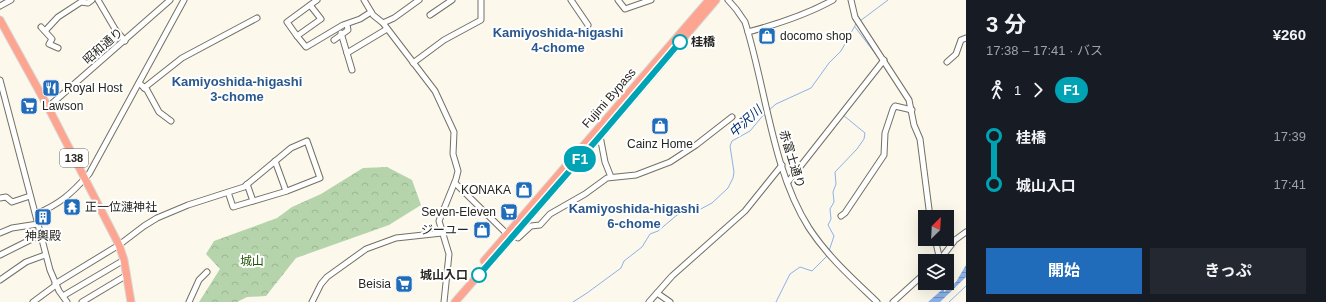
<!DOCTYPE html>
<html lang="ja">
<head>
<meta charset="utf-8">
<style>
  body { margin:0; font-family:Arial,"Noto Sans JP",sans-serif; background:#242831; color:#f1f3f6; height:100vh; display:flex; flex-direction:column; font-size:15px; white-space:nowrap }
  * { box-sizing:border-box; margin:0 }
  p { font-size:13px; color:#9ea1a6 }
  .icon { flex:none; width:22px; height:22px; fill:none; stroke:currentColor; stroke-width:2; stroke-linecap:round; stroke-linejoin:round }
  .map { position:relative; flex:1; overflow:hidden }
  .sheet { display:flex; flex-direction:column; background:#171b24; width:360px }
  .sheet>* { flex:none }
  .badge { padding:0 8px; border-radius:13px; font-size:14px; line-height:26px }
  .needle { width:26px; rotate:24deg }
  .tools { position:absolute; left:918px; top:210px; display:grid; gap:8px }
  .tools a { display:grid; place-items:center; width:36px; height:36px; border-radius:0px; background:#171b24; box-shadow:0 4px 16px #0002; font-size:20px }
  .map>.badge { position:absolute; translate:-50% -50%; box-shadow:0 0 0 2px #fff }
  .legs { display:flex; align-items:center; gap:6px; height:44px; padding:0 20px; font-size:13px }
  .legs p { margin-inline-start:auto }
  .headline { display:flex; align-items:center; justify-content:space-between; height:68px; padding:0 20px }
  h1 { font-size:22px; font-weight:700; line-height:30px }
  .cta { display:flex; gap:8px; margin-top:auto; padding:8px 20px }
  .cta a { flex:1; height:46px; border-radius:0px; background:#206cbb; color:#fff; font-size:16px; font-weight:700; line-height:46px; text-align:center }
  .cta a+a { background:#242831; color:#f1f3f6 }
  ul { padding:0 20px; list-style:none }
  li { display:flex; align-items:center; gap:14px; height:48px; font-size:15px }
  li i { display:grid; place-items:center; width:6px; height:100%; margin:0 5px; background:currentColor }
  li i::after { content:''; width:10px; height:10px; margin:-5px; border:3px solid; border-radius:50%; background:#171b24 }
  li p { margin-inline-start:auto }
  li:first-child i { background:linear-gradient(#0000 50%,currentColor 0) }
  li:last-child i { background:linear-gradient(currentColor 50%,#0000 0) }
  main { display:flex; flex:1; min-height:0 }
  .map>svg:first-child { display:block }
</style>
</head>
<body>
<main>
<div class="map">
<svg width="966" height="302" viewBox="0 0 966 302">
  <defs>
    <pattern id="forest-crowns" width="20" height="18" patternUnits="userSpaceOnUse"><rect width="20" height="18" fill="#b5d4ab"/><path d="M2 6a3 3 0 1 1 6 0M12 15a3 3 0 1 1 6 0" fill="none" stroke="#9cb693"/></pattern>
    <pattern id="water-rules" width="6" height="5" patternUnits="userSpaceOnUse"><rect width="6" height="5" fill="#8cb2ea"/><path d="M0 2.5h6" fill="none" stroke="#7291bd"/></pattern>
  </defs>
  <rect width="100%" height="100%" fill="#fcf8eb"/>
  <polygon fill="url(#forest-crowns)" points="387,167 412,180 421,205 389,225 296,258 266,296 247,297 237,302 199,302 220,269 206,254 214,241 277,218 292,207 321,194 363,168"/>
  <polygon fill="url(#water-rules)" points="966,265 966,277 940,302 928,302 944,288 944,292 956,282"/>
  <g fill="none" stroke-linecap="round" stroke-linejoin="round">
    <g stroke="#8cb2ea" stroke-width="1">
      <polyline points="860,21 888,0"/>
      <polyline points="855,27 880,60"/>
      <polyline points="769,110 776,104 811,88 829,63 841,51 857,22"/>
      <polyline points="829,251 834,236 828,225 831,219 830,209 834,202 833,192 836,184 835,172 857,149 864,139 865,133 843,115"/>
      <polyline points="573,302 587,293 621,268 624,261 642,247 650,234 658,231 677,215 686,211 697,211 712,203 728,188 733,178 734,172 730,146 732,141 750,131 765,113"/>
      <polyline points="776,302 790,274 800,267 812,271 827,256"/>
      <polyline points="949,302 966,286"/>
    </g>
    <defs>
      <g id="minor">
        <polyline points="98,0 115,29 125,41"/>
        <polyline points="364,0 373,15 383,23 435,91 454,132 453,154 458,171 456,179 439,221 449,254 444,302"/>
        <polyline points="571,0 588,25"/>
        <polyline points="618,0 625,9 651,0"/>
        <path d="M728 0 736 9 745 22C766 88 772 170 809 228 828 257 853 279 877 302"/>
        <polyline points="851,0 855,17 909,100 914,125 920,139 930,217"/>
        <polyline points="310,5 321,19 297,36 287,22 317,0"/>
        <polyline points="0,6 11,0"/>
        <polyline points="430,15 452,0"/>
        <polyline points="383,23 394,18 419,0"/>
        <polyline points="41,27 52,39 49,44 58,48"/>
        <polyline points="45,31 58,17 81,2 88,3 92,0"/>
        <path d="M748 32C778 24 806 15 833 0"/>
        <polyline points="341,33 352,70"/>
        <polyline points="297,36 306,47 343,25 360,19 371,12"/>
        <polyline points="334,40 348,30 347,25"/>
        <polyline points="347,53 387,29"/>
        <polyline points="947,62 956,54 961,40 966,38"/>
        <polyline points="413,63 444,40 481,20 481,0"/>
        <polyline points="0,80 50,270 59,291 67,302"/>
        <polyline points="139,83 147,90 159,112 171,121"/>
        <polyline points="144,88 182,58 257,18"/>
        <polyline points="48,107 170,0"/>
        <polyline points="600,136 605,162 611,177"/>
        <polyline points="275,161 286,191"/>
        <polyline points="788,182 884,60"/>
        <polyline points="455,183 507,234"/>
        <polyline points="247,184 253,201"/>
        <polyline points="0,198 6,197 12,202 30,196"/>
        <path d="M36 214C60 204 71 194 89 174L184 0"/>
        <polyline points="841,216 845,213 884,155 885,133 893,109 895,106 912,110"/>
        <polyline points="0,233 12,228 38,224"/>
        <polyline points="514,235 518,238 531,226 540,225 550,214 585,194 607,178 636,175 670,162 696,145 732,117"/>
        <polyline points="935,239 940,260"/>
        <polyline points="0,255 40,235"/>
        <polyline points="939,261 955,240 966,232"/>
        <polyline points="0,280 26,262 45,255"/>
        <polyline points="55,284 119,245 144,226 157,218 188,205 244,187 291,148 307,141 320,178 287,191 233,207 228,192"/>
        <polyline points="657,293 670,302"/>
        <polyline points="63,296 124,260"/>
        <polyline points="33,302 56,285"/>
        <polyline points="82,302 127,275"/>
        <polyline points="189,302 199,280 207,272"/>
        <polyline points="312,302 321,284 327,277 366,249 396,238 442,233"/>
        <polyline points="649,302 672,276 745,211 782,165"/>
        <polyline points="893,302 925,273"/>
      </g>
      <g id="highway">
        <polyline points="0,20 48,107 119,245 124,260 131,302"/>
        <polyline points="484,261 709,0"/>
        <polyline points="455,302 600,136 716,0"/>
      </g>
    </defs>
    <use href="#minor" stroke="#737065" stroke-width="7"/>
    <use href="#highway" stroke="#d8d8d7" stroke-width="9"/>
    <use href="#minor" stroke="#fff" stroke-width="5"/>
    <use href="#highway" stroke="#fda590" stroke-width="7"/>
  </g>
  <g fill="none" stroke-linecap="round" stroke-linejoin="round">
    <defs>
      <polyline id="line-1" points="479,275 600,136 680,42"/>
    </defs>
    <use href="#line-1" stroke="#fff" stroke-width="9"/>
    <use href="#line-1" stroke="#00a3b4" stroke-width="6"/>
  </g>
  <defs>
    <symbol id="shop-square" viewBox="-11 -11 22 22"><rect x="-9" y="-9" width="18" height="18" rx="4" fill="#206cbb" stroke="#fff"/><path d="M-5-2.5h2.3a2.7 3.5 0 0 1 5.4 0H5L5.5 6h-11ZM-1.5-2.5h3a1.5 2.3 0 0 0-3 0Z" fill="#fff"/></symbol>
    <symbol id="restaurant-square" viewBox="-11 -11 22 22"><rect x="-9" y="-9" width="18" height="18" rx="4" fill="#206cbb" stroke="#fff"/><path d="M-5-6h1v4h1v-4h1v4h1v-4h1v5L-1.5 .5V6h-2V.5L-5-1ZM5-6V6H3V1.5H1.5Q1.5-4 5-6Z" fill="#fff"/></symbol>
    <symbol id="supermarket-square" viewBox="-11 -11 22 22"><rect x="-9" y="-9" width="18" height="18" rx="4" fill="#206cbb" stroke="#fff"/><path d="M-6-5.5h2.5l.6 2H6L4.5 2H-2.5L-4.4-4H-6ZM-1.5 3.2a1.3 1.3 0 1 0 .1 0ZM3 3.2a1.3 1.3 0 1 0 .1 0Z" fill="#fff"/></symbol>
    <symbol id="temple-square" viewBox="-11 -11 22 22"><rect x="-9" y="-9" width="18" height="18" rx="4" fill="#206cbb" stroke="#fff"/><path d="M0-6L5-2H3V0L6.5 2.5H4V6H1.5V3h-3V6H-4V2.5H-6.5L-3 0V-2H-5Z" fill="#fff"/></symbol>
    <symbol id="building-square" viewBox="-11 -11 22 22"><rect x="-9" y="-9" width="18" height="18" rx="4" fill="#206cbb" stroke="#fff"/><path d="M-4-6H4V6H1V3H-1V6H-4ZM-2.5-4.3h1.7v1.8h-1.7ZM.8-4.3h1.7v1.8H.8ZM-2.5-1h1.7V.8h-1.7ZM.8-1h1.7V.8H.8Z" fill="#fff"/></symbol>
  </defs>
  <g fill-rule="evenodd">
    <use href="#shop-square" x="757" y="26" width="20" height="20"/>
    <use href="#restaurant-square" x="41" y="78" width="20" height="20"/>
    <use href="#supermarket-square" x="19" y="96" width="20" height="20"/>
    <use href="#shop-square" x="650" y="116" width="20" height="20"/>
    <use href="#shop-square" x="514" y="180" width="20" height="20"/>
    <use href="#temple-square" x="62" y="197" width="20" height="20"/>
    <use href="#supermarket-square" x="499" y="202" width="20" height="20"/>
    <use href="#building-square" x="33" y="207" width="20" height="20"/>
    <use href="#shop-square" x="472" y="220" width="20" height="20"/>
    <use href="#supermarket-square" x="394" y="274" width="20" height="20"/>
  </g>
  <g fill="#fff" stroke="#00a3b4" stroke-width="2">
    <circle cx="680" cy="42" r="7"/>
    <circle cx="479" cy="275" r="7"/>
  </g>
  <g text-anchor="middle" stroke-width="4" stroke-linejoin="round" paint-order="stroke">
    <rect fill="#fff" stroke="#686764" stroke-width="1" x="60" y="149" width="28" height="18" rx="3"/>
    <g font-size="11" font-weight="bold" fill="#272621">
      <text x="74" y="162">138</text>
    </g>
    <g font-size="12" fill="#272621" stroke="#fff" text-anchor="start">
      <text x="780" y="40">docomo shop</text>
      <text x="64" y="92">Royal Host</text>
      <text x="42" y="110">Lawson</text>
      <text x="660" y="148" text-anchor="middle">Cainz Home</text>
      <text x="511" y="194" text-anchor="end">KONAKA</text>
      <text x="85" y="211">正一位漣神社</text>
      <text x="496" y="216" text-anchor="end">Seven-Eleven</text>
      <text x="469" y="234" text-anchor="end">ジーユー</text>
      <text x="43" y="240" text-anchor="middle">神輿殿</text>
      <text x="391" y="288" text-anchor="end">Beisia</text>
    </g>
    <g font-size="12" font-weight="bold" fill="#272621" stroke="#fff" text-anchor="start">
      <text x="691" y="46">桂橋</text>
      <text x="468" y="279" text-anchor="end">城山入口</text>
    </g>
    <g font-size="12" fill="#272621" stroke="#fff">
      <text transform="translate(103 46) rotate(-41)" y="4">昭和通り</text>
      <text transform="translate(609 98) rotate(-49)" y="4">Fujimi Bypass</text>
      <text transform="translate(792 159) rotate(73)" y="4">赤富士通り</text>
    </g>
    <g font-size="12" fill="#1f5503" stroke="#fff">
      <text x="252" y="265">城山</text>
    </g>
    <g font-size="13" font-weight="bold" fill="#2a588d" stroke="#fff">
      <text x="558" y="37">Kamiyoshida-higashi<tspan x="558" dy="15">4-chome</tspan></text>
      <text x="237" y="86">Kamiyoshida-higashi<tspan x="237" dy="15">3-chome</tspan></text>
      <text x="634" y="213">Kamiyoshida-higashi<tspan x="634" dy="15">6-chome</tspan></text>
    </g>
    <g font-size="13" font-style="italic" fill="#002f6f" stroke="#fff">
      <text transform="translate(745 121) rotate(-42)" y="5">中沢川</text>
    </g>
  </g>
</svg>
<div class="tools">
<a><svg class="needle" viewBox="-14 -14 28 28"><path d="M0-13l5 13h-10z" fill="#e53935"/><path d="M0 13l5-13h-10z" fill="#9ea1a6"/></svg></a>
<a><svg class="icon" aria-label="layers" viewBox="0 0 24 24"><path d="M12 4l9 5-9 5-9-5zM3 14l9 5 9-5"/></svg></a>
</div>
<b class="badge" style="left:580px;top:159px;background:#00a3b4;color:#fff">F1</b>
</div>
<section class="sheet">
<div class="headline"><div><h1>3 分</h1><p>17:38 – 17:41 · バス</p></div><b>¥260</b></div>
<div class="legs"><svg class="icon" aria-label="walk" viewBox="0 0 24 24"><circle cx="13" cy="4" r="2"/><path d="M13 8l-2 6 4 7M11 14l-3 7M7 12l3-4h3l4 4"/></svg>1<svg class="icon" aria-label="forward" viewBox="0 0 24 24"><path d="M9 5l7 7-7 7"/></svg><b class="badge" style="background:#00a3b4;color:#fff">F1</b></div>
<ul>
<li><i style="color:#00a3b4"></i><b>桂橋</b><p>17:39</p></li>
<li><i style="color:#00a3b4"></i><b>城山入口</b><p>17:41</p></li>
</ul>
<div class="cta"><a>開始</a><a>きっぷ</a></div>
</section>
</main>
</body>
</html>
